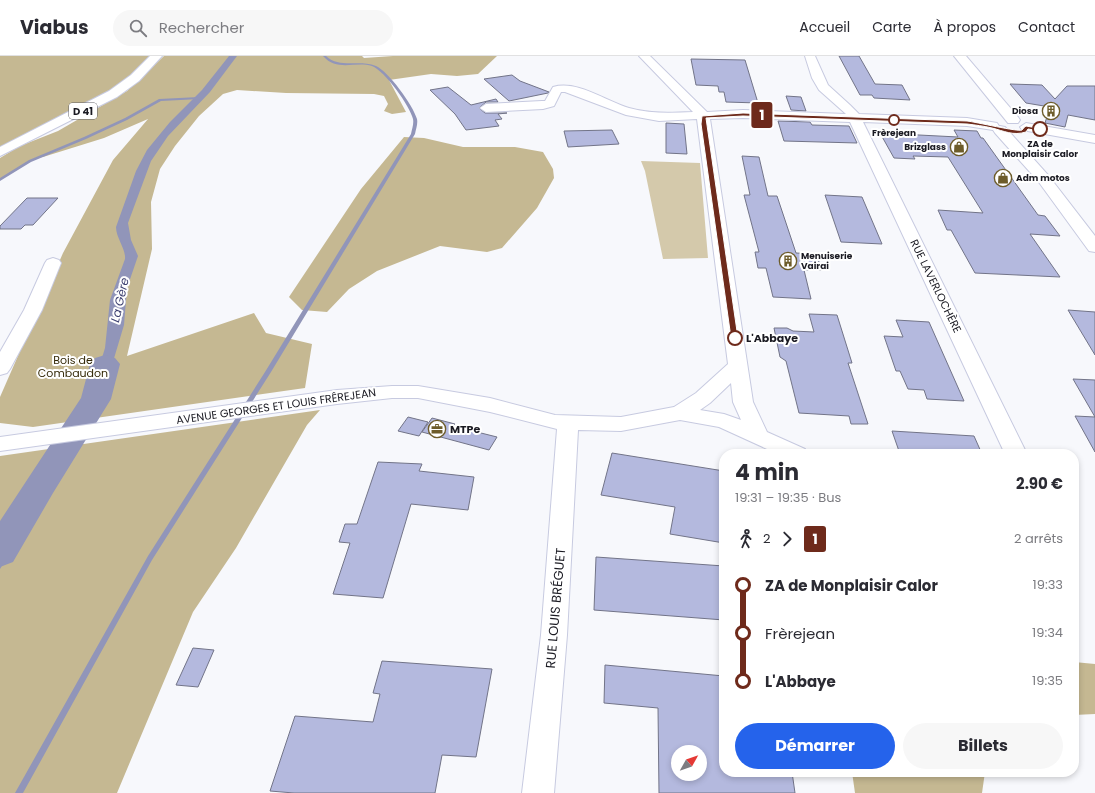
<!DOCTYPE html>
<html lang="fr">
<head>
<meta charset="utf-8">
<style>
  body { margin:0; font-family:Poppins,sans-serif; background:#f7f7f7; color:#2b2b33; height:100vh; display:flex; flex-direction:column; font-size:15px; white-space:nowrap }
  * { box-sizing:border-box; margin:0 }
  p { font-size:13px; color:#7c7c81 }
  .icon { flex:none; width:22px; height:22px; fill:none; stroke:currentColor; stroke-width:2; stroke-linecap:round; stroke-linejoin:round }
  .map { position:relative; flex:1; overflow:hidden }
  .sheet { position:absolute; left:719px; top:393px; width:360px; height:328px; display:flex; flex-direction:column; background:#fff; border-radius:16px; box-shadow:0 2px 6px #0003 }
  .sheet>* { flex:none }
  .badge { padding:0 8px; border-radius:3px; font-size:14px; line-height:26px }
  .needle { width:26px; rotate:50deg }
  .buttons { position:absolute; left:671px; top:689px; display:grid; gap:8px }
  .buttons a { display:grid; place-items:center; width:36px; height:36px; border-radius:50%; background:#fff; box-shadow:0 2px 6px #0003; font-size:20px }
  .map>.badge { position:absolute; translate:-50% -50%; box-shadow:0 0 0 2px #fff }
  .legs { display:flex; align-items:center; gap:6px; height:44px; padding:0 16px; font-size:13px }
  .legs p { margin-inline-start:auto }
  .headline { display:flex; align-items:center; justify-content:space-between; height:68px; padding:0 16px }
  h1 { font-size:22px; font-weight:700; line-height:30px }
  .action { display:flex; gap:8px; margin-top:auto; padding:8px 16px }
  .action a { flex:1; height:46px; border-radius:24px; background:#2563eb; color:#fff; font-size:16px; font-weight:700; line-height:46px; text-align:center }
  .action a+a { background:#f7f7f7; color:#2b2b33 }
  ul { padding:0 16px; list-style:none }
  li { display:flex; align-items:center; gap:14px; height:48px; font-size:15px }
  li i { display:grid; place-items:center; width:6px; height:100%; margin:0 5px; background:currentColor }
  li i::after { content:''; width:10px; height:10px; margin:-5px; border:3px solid; border-radius:50%; background:#fff }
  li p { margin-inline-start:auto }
  li:first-child i { background:linear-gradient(#0000 50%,currentColor 0) }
  li:last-child i { background:linear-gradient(currentColor 50%,#0000 0) }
  header { display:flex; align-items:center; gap:24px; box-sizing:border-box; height:56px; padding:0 20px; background:#fff; border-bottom:1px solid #e1e1e2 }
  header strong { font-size:19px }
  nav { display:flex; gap:22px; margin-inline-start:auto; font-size:14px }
  .search { width:280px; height:36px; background:#f7f7f7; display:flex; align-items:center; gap:10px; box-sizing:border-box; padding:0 14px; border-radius:22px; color:#7c7c81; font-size:15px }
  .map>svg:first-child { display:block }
</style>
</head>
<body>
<header>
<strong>Viabus</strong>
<div class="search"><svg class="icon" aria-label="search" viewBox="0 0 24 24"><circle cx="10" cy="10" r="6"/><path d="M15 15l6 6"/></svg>Rechercher</div>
<nav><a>Accueil</a><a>Carte</a><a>À propos</a><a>Contact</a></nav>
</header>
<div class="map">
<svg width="1095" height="737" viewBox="0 0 1095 737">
  <rect width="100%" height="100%" fill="#f7f8fc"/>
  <polygon fill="#d4c9ab" points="641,105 700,107 708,202 663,203 645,115"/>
  <g fill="#c5b892">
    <polygon points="0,0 150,0 123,26 108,36 0,92"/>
    <polygon points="164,0 362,0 364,2 393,0 497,0 478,18 457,20 431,18 389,24 406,56 392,58 384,55 388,48 384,40 374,38 286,37 237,34 223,38 199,60 175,90 160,113 151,146 152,193 127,300 254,257 266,277 312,288 305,332 33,371 0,367 0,341 63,197 113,104 148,63 104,82 43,101 35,102 0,123 0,102 20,90 58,75 127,35"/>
    <polygon points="404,81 424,82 463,91 515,91 543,96 553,113 554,122 537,152 502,192 487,196 440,190 377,215 349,233 327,256 302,254 289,241 361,133"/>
    <polygon points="320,354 307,369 236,492 193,556 117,737 0,737 0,400"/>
    <polygon points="1074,606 1095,608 1095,658 1074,659"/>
    <polygon points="852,716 985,716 982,737 855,737"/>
  </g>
  <g fill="#9195b9">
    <path d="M229 0H237L210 36 168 80 151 105 128 167 131 184 138 200 127 232 124 269 100 349 87 351 105 292 110 244 125 203C126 193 116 182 116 171L136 115 147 94 170 66 202 34Z"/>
    <polygon points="51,421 20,480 0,513 0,483 38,423"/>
  </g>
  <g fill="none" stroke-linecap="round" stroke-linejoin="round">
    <g fill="#9195b9" fill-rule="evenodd">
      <path d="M323 0H326C340 13 359 3 376 10 388 15 413 49 417 63 418 68 416 73 415 78L271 316 152 504 23 737H15L148 500 265 316 411 78C412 73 414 68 413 63 410 50 385 15 372 10 355 5 337 16 323 0Z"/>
      <polygon points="199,41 201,42 200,43 161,45 127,64 86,83 31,106 0,125 0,122 29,104 84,81 125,62 159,43"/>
    </g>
    <polygon fill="#9195b9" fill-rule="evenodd" points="105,299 115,302 120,308 111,343 53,437 13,506 0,511 0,465 81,342 90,308 95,302"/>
  </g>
  <g fill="#b4b9de" stroke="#727488" fill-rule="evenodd">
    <polygon points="839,0 859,0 875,28 902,29 910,44 874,42 872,39 860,39"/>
    <polygon points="691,3 745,4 758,47 726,46 724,36 719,36 718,30 696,29"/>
    <polygon points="512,19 520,25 549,36 548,37 509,45 484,23"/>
    <polygon points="1010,28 1042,29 1055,43 1067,30 1095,30 1095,64 1068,59 1065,71 1045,67 1050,51 1026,47"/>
    <polygon points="448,31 471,49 496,43 498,46 486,46 479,52 485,57 507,57 498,58 502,63 495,64 499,70 466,74 455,58 430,34"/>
    <polygon points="786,40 801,41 806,55 791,54"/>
    <polygon points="778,65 810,66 812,69 849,70 857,87 784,85"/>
    <polygon points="666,67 684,68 687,98 666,97"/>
    <polygon points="612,74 619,88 568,91 564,75"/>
    <polygon points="954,74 977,75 981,82 983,82 1038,159 1045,160 1060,180 1030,178 1060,221 975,217 951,174 947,174 938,154 983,157 948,101 913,100 915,103 894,102 880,77 958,81"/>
    <polygon points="742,100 759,101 768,140 777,140 796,197 816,198 822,214 804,214 811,243 773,241 766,212 758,212 755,196 759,196 744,139 750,139"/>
    <polygon points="825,139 862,141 882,188 841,186"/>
    <polygon points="27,142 58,142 33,169 25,169 21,173 0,173 0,170"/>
    <polygon points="1068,254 1095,256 1095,299"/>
    <polygon points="809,258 837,259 852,307 848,307 868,368 851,368 849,360 799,357 786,305 780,301 774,272 787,272 793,275 814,276"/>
    <polygon points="896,264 929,266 964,345 927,343 924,334 908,333 900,315 896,315 884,280 903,281"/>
    <polygon points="1073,323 1095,324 1095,396 1075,360 1095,361"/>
    <polygon points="408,361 428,366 419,380 398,375"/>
    <polygon points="432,362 455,368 453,370 497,381 489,394 422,376"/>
    <polygon points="892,375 974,380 982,398 900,398"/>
    <polygon points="612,397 724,415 724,487 670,478 675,451 601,439"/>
    <polygon points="378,406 422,408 419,415 474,421 468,454 411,448 383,542 333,538 350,487 339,486 345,468 357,468"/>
    <polygon points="596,501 724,510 724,564 594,554"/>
    <polygon points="193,592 214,594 198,631 176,629"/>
    <polygon points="382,605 492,613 476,701 442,699 435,737 294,737 270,735 295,660 373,666 380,638 373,637"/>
    <path d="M605 609 724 620V716H792L795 737H659L658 652 604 647ZM678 696H700V718H678Z"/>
  </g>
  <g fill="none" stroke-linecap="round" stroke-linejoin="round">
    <defs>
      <g id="street">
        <path d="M639 0H650L707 56 743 54 846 58 819 34 812 22 805 0H815L828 29 850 49 859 58 967 62 997 67 999 70 997 73 993 74 967 70 863 66 1027 398H1005L850 66 743 62 710 63 753 346 767 376 805 393 808 398H778L719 371 680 364 621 375 578 374 567 579 554 737H522L541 579 557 373 490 356 418 342H392L337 348 0 395V381L337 334 392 330H418L490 342 555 359 621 361 674 351 696 337 728 308 697 63 659 65 626 59 565 36H561L554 50 543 53 486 56 480 52 486 48 542 45H545L553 31C578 24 605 45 629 52 650 58 671 57 693 56ZM731 327 733 346 741 364 724 358 700 354 710 347Z"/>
        <polygon points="1026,67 1095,79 1095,87 1022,74 1020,71"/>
        <polygon points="53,202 59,204 61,207 42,254 10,313 7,317 0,319 0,296 24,254 45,207 47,204"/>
      </g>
      <g id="secondary">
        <polygon points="954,0 966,0 1018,61 1020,64 1018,67 1008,67"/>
        <polygon points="1000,70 1005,71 1048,119 1095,180 1095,196 1089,195 1038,125 995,77 993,74 995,71"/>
      </g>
      <polygon id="primary" points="150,0 162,0 139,25 117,41 0,100 0,91 109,35 131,19"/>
    </defs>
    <use href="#street" stroke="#c7cae0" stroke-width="2"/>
    <use href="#secondary" stroke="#c7cae0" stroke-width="2"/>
    <use href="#primary" stroke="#c7cae0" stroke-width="2"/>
    <use href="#street" fill="#fff" fill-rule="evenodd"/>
    <use href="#secondary" fill="#fff" fill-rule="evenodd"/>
    <use href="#primary" fill="#fff" fill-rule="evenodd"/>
  </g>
  <path fill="#6e2a1b" stroke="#fff" d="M743 57 967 65C976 66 1018 76 1022 74 1023 73 1024 71 1026 70L1043 73 1040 75 1028 73 1026 76C1013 80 1004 75 992 72 984 70 975 69 967 68L743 60 706 62 738 282 735 284 731 282 701 68 702 60Z"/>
  <defs>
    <symbol id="building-ring" viewBox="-11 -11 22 22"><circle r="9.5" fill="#fff" stroke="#6d5c2a" stroke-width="1.5"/><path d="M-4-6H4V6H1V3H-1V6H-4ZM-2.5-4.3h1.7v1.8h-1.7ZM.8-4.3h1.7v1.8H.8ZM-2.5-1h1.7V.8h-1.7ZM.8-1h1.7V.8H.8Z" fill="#6d5c2a"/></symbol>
    <symbol id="shop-ring" viewBox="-11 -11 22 22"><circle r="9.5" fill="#fff" stroke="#6d5c2a" stroke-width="1.5"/><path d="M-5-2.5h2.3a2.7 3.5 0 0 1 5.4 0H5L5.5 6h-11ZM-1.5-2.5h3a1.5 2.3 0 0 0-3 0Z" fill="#6d5c2a"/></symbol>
    <symbol id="office-ring" viewBox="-11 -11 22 22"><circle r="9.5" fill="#fff" stroke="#6d5c2a" stroke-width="1.5"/><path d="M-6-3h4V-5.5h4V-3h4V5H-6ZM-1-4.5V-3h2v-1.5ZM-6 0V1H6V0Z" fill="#6d5c2a"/></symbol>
  </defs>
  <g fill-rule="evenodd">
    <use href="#building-ring" x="1041" y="45" width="20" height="20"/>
    <use href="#shop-ring" x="949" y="81" width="20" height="20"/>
    <use href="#shop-ring" x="993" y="112" width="20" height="20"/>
    <use href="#building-ring" x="778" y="195" width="20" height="20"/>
    <use href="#office-ring" x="427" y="363" width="20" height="20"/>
  </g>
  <g fill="#fff" stroke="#6e2a1b" stroke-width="2">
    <circle cx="894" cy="64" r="5"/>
    <circle cx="1040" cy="73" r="7"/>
    <circle cx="735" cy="282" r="7"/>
  </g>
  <g text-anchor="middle" stroke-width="4" stroke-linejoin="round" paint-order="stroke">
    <g font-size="9" font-weight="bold" fill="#1a1a22" stroke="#fff" text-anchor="end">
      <text x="1038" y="58">Diosa</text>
      <text x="946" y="94">Brizglass</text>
      <text x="1016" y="125" text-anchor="start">Adm motos</text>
      <text x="801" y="203" text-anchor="start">Menuiserie<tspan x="801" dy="10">Vairai</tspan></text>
    </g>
    <g font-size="9" font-weight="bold" fill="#1a1a22" stroke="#fff">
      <text x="894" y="80">Frèrejean</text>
      <text x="1040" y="91">ZA de<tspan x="1040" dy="10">Monplaisir Calor</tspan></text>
    </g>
    <rect fill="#fff" stroke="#5f5f64" stroke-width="1" x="69" y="47" width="28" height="16" rx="3"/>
    <g font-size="10" font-weight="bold" fill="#1a1a22">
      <text x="83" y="59">D 41</text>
    </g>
    <g font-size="11" fill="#1a1a22" stroke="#fff">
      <text transform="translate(936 230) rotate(64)" y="4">RUE LAVERLOCHÈRE</text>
      <text transform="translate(276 350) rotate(-8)" y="4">AVENUE GEORGES ET LOUIS FRÊREJEAN</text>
    </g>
    <g font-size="11" font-weight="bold" fill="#1a1a22" stroke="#fff" text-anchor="start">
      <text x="746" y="286">L'Abbaye</text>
    </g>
    <g font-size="11" fill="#332807" stroke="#fff">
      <text x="73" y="308">Bois de<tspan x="73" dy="13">Combaudon</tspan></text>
    </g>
    <g font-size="11" font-weight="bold" fill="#1a1a22" stroke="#fff" text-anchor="start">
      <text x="450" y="377">MTPe</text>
    </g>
    <g font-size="12" font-style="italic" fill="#3c3f70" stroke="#fff">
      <text transform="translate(120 244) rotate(-77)" y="4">La Gère</text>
    </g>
    <g font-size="13" fill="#1a1a22" stroke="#fff">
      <text transform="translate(555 552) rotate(-85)" y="5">RUE LOUIS BRÉGUET</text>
    </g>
  </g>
</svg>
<div class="buttons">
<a><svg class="needle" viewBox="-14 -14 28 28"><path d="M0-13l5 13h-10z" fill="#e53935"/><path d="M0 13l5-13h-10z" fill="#7c7c81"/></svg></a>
</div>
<b class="badge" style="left:762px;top:59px;background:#6e2a1b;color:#fff">1</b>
<section class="sheet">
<div class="headline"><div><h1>4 min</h1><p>19:31 – 19:35 · Bus</p></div><b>2.90 €</b></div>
<div class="legs"><svg class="icon" aria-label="walk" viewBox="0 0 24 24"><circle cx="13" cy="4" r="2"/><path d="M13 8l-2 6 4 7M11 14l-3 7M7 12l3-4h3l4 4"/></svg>2<svg class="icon" aria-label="forward" viewBox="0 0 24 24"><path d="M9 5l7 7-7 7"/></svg><b class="badge" style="background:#6e2a1b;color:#fff">1</b><p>2 arrêts</p></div>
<ul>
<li><i style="color:#6e2a1b"></i><b>ZA de Monplaisir Calor</b><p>19:33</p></li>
<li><i style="color:#6e2a1b"></i><span>Frèrejean</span><p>19:34</p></li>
<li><i style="color:#6e2a1b"></i><b>L'Abbaye</b><p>19:35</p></li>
</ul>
<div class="action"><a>Démarrer</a><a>Billets</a></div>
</section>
</div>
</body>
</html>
